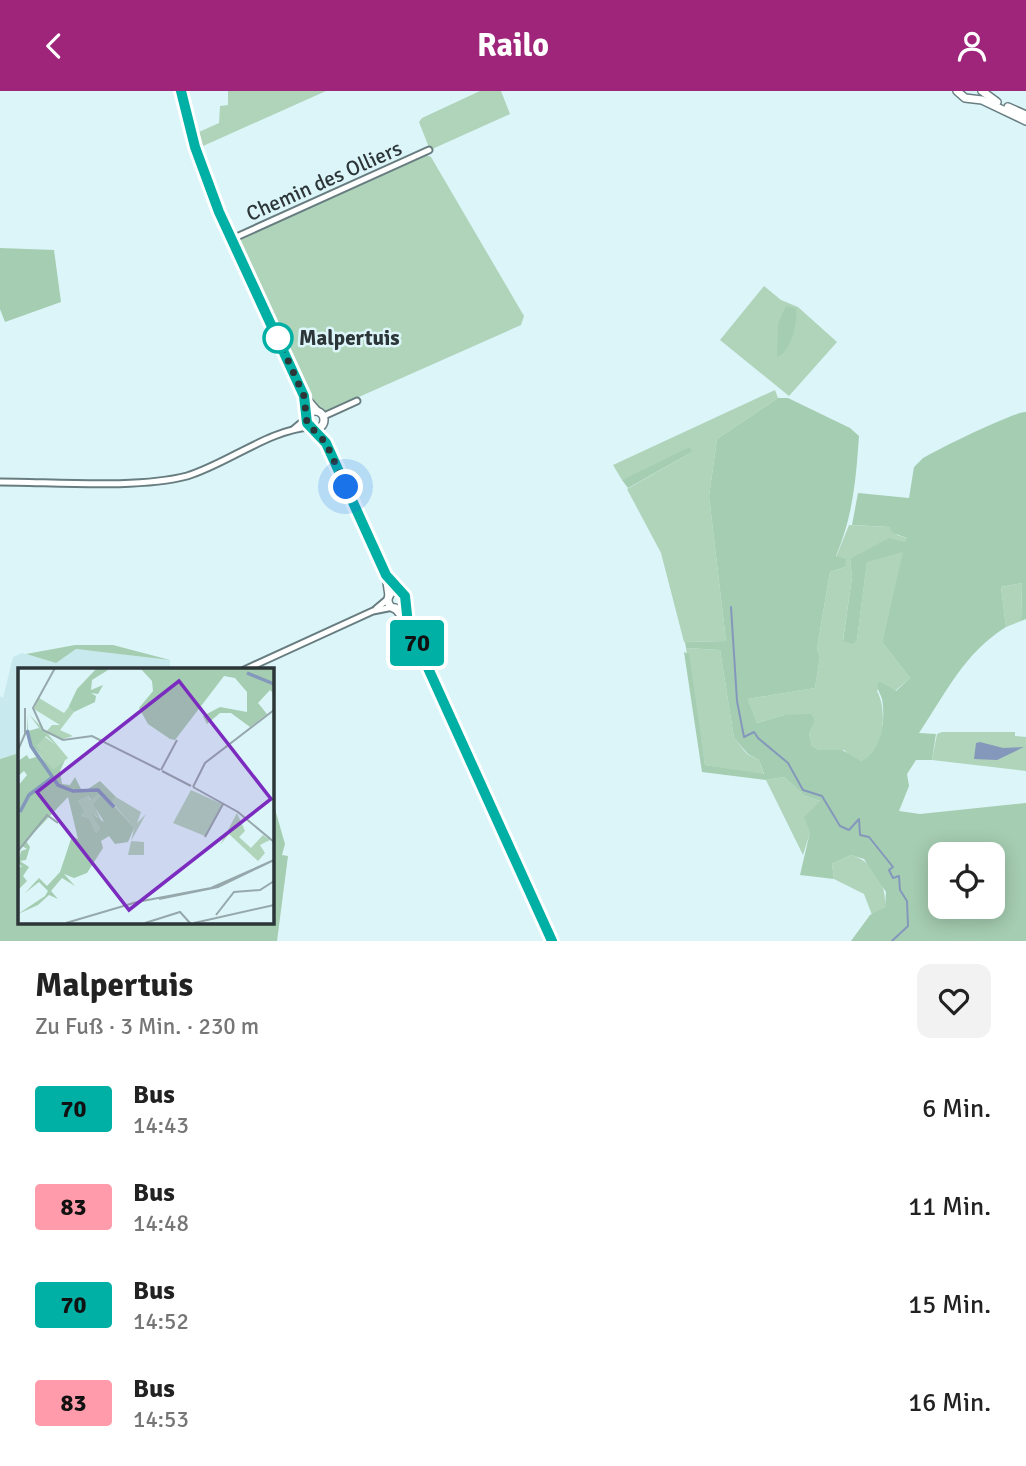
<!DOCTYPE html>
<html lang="de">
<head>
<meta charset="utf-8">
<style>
  body { margin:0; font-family:Signika,sans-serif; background:#f2f2f2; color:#222; height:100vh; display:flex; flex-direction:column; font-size:26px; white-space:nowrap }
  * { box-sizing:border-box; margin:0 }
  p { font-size:23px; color:#767676 }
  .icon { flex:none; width:38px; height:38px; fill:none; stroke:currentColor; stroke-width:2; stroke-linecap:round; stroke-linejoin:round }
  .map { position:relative; height:850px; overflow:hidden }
  .details { display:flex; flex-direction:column; background:#fff; flex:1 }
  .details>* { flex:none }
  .badge { padding:0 14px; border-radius:5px; font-size:24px; line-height:46px }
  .fabs { position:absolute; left:928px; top:751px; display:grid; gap:14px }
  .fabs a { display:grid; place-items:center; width:77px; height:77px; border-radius:14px; background:#fff; box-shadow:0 4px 18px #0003; font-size:35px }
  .you { position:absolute; width:35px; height:35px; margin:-18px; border:5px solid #fff; border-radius:50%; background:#1a73e8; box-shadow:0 0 0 10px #1a73e833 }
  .map>.badge { position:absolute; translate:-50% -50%; box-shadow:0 0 0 4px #fff }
  .round { display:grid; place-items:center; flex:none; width:74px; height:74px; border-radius:14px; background:#f2f2f2 }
  .head { display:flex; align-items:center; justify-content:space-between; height:119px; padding:0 35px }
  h1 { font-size:33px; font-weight:800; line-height:52px }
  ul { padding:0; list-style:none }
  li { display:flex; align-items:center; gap:21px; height:98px; padding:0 35px }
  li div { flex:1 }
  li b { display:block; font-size:26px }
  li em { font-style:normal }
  li .badge { min-width:77px; font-weight:700; text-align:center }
  header { display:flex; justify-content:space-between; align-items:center; height:91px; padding:0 35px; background:#9f257b; color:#fff; font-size:32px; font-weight:800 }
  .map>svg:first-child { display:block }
</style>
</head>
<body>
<header><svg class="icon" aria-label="back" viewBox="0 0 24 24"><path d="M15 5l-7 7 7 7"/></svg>Railo<svg class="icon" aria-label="person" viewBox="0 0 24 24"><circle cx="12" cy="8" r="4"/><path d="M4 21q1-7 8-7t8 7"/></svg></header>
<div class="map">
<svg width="1026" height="850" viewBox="0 0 1026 850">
  <rect width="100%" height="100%" fill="#dcf5f9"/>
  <polygon fill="#c8eaef" points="76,558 170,569 170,575 187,579 19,579 19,662 0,668 0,605 3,607 13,566 22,562 56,572"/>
  <g fill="#afd4ba">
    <polygon points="228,0 326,0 203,55 199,41 219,32 220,15 228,14"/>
    <polygon points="480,0 501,0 510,23 430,59 419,31 422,27"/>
    <polygon points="425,63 431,66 524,225 521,234 325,321 315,314 239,149"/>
    <polygon points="764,195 781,209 798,216 837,251 789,305 720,249"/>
    <polygon points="775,299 778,307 717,348 709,405 726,550 684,551 661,462 627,398 692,361 622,389 613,374"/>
    <path d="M849 434 889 436 897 444 907 447 904 451H897L850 468 852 486 843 549H857L867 470 904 460 882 551 910 587 895 600 882 591 877 600C888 620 884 660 861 670L852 667 844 659H820L812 655 809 643 815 628 784 624 757 632 748 608 815 597 820 566 817 557 830 481 845 476 836 466Z"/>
    <polygon points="1022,492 1021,530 1006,536 1001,496"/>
    <polygon points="686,557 720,559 734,647 747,663 759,669 764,684 705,674"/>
    <polygon points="942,641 1015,641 1015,645 1026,646 1026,680 932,669 937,643"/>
    <polygon points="784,686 805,705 820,710 803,764 766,689"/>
    <path d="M851 764C873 770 887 793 885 816L872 824 864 803 834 788 832 773Z"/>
  </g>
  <g fill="#a5cdb1" fill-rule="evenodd">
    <polygon points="0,157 54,159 61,211 5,231 0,218"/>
    <path d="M786 215 796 217C798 232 791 261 777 266L778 233Z"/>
    <path d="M778 307H788L850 337 859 345C856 388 853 425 836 465L846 468 845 476 830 481 817 557 820 566 815 597 748 608 757 632 784 624 811 623 815 629 809 643 812 655 820 659H842L861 670C881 661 886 629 882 608 880 601 877 600 878 592L882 591 896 600 910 587 882 551 903 461 867 471 857 549 853 553 843 550 852 486 850 468 889 447 904 451 907 447 893 442 889 436 852 434 858 402 909 407 914 376 923 367C938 358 1015 320 1026 321V528L1021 530 1022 492 1001 496 1006 536C964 562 946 602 919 642L936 643 932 669H916L907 683 909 695 899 720 920 723 1026 712V850H851L870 824 885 816 886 801 864 768 851 764 832 773 834 788 800 784 810 741 804 726 820 710 805 705 784 686 766 689 702 681 684 561 689 563 705 674 764 683 759 669 748 663 734 647 720 559 686 557 685 551 726 550 709 405 717 348ZM940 763H992V816H940Z"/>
    <polygon points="690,356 692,361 628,397 622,389"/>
    <polygon points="75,554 113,554 170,569 76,558 56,572 26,563"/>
    <polygon points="19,662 19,831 271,831 271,704 285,753 282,764 288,765 277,850 0,850 0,668"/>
  </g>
  <polygon fill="#8498bc" points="980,651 1003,657 1024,656 997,669 974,668 976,652"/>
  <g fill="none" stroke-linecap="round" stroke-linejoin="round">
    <polyline stroke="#8498bc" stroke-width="2" points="731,516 737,610 744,646 754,641 758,647 788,672 803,699 822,705 840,735 849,739 859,728 860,744 869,746 893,776 889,779 893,787 899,785 900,799 907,810 908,835 892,850"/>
    <defs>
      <g id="street">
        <polyline points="232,148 429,59"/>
        <polyline points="324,325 357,310"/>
        <polyline points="294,338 307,327"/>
        <path d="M0 391C53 391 138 398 187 385 227 373 270 338 311 336"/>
        <polyline points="376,518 389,507"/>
        <polyline points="244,579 373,520 393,516"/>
      </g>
      <g id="secondary">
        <path d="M180 0C206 107 259 205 304 305L317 320"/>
        <polyline points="957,0 965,7 982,9 1026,30"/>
        <polyline points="982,0 997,11"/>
        <polyline points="1008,16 1026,24"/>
        <circle cx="315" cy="329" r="9"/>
        <polyline points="313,337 326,352 386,484 389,505"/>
        <circle cx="397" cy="509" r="9"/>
        <polyline points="395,517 408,533 552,850"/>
      </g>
    </defs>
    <use href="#street" stroke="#677d80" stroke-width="9"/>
    <use href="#secondary" stroke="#677d80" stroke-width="10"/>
    <use href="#street" stroke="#fff" stroke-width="5"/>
    <use href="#secondary" stroke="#fff" stroke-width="7"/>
  </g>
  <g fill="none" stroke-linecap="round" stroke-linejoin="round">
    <defs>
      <polyline id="line" points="181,0 195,56 219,121 304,305 307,332 326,352 386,484 405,505 408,533 552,850"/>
    </defs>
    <use href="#line" stroke="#fff" stroke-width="16"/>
    <use href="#line" stroke="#00b0a4" stroke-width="10"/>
    <polyline stroke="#2c3537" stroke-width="7" stroke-dasharray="0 12.6" points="278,247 304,305 307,332 326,352 346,396"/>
  </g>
  <circle fill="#fff" stroke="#00b0a4" stroke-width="3.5" cx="278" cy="247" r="14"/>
  <g text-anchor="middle" stroke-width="5" stroke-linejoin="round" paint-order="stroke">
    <g font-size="21" fill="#2c3537" stroke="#dcf5f9">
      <text transform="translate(324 90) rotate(-24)" y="7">Chemin des Olliers</text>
    </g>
    <g font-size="21" font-weight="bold" fill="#2c3537" stroke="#dcf5f9" text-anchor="start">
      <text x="299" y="254">Malpertuis</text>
    </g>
  </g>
  <g transform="translate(18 577)">
    <rect width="256" height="256" fill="#dcf5f9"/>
    <path d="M21 30 46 45 53 36 56 44 42 62 55 68 45 71 30 66 50 90 34 102 17 81 23 83 17 78 19 63 38 77 21 60 11 46 28 64 34 57H42L16 41ZM173 122 204 136 187 168 155 155ZM80 125 84 128 78 141 88 163 79 167 84 158 77 146 82 160 78 165 71 150 63 148 67 144 60 133 70 128 72 132ZM98 129 123 144 119 155 128 146 113 173 126 174V187H110L116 160 93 133ZM219 145 227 163 221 169 233 180 245 167 252 172 242 177 247 185 240 193 211 166 202 177Z" fill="#afd4ba"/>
    <path d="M79 0 90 2 74 12 73 22 85 17 80 26 73 25 78 28 77 34 56 44 51 38 59 21ZM122 0H255V25L252 22 240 35 249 46 232 59 213 45H202L189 56 185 48 202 39 229 44V24L217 10 206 8 157 72 152 71 130 56 121 40 135 23 134 13ZM10 46V63L21 60 27 65 38 77 28 68 18 78 25 85 17 81 20 86 35 101 47 92 42 103 44 116 52 117 57 109 63 121H70L82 113 98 129 93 134 116 160 110 174 97 176 91 168 83 173 85 180 69 205 56 210 46 206 57 218 44 210 33 223 40 231 31 227 20 237 0 246 27 228 30 223 21 214 7 225 21 210 29 218 42 204 54 168 60 171 50 129 8 173 12 179 8 192 2 193 11 199 5 208 9 213 0 222V199H4L0 195 3 183 9 181 4 178 0 183V118L9 107 6 103 0 108V93L9 87 11 91 18 89 12 79 9 63ZM80 126 83 128 75 136 86 154 75 147 82 160 78 165 71 150 63 148 67 144 60 133 70 128 73 132Z" fill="#a5cdb1" fill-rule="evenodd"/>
    <path fill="none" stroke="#8498bc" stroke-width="3.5" d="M229 5 256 16M9 62 13 78 40 117 55 123 80 122 96 139M2 144 11 127 35 109"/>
    <path fill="none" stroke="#96a8ab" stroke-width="2" d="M37 0 15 40 25 62 45 72 74 68 142 102M0 82 7 66V40M143 102 159 72M144 103 173 118M175 119 187 95 256 42M175 119 220 144 256 174M187 169 205 136M0 183 29 147 40 155M141 231 200 219 256 192M198 247 216 224 242 222 256 213M48 255 119 234 193 220 256 192M127 255 162 244 172 255M176 255 256 237"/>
    <path fill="#7b2cbf" fill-opacity="0.15" stroke="#7b2cbf" stroke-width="3.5" d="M161 13 253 131 111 242 19 124Z"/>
    <rect width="256" height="256" fill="none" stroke="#2c3537" stroke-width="3.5"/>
  </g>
</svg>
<div class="fabs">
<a><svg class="icon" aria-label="locate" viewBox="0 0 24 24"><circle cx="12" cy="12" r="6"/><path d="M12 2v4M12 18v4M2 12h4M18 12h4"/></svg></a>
</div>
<div class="you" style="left:346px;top:396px"></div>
<b class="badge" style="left:417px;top:552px;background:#00b0a4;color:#111">70</b>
</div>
<section class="details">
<div class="head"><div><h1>Malpertuis</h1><p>Zu Fuß · 3 Min. · 230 m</p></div><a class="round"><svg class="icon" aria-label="heart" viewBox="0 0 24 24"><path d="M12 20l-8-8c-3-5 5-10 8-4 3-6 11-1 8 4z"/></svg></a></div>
<ul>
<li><span class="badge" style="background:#00b0a4;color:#111">70</span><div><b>Bus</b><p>14:43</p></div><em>6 Min.</em></li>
<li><span class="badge" style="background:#ff9baa;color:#111">83</span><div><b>Bus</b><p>14:48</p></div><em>11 Min.</em></li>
<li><span class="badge" style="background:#00b0a4;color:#111">70</span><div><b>Bus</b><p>14:52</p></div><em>15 Min.</em></li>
<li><span class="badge" style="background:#ff9baa;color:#111">83</span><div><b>Bus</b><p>14:53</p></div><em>16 Min.</em></li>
</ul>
</section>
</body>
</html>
